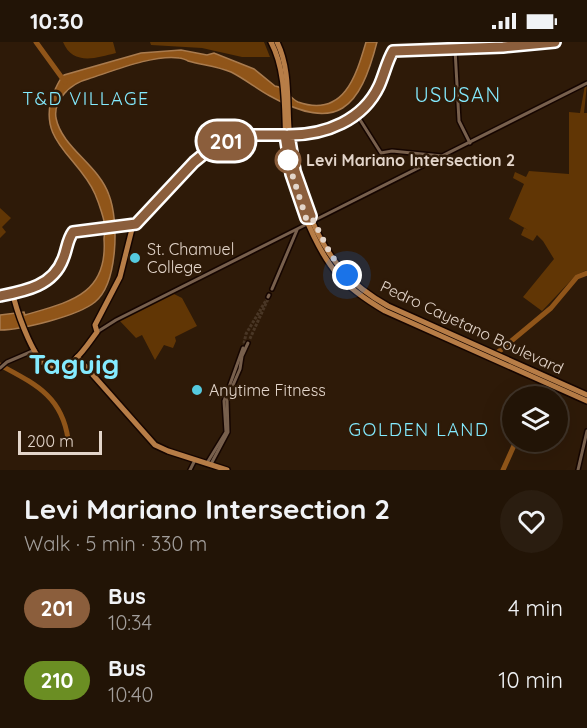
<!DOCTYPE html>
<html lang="en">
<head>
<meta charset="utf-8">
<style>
  body { margin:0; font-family:Quicksand,sans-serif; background:#2a1d10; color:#f1f3f6; height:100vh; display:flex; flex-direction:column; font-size:22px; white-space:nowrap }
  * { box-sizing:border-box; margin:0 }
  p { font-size:20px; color:#a29e9b }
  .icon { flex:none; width:33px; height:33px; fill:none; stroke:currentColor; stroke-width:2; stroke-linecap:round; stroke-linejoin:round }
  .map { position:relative; height:428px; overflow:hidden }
  .drawer { display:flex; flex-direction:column; background:#221406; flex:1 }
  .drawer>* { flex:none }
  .badge { padding:0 12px; border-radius:20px; font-size:21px; line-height:39px }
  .tools { position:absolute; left:502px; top:344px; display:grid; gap:12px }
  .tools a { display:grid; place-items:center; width:66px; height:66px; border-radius:50%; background:#221406; box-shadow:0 6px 24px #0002,0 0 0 2px #3f3328; font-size:30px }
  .scale { position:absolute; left:18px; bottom:15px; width:84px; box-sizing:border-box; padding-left:6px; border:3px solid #e3d5ca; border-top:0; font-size:16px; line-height:21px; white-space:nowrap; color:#e3d5ca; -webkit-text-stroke:4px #2e1a08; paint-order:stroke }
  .you { position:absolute; width:30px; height:30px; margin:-15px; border:4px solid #fff; border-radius:50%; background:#1a73e8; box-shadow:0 0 0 9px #1a73e833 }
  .map>.badge { position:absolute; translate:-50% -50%; box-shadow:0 0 0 3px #fff }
  .round { display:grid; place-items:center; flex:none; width:63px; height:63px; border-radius:32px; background:#2a1d10 }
  .summary { display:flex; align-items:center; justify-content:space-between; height:102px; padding:0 24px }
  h1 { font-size:28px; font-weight:700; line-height:45px }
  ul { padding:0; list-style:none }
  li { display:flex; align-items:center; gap:18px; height:72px; padding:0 24px }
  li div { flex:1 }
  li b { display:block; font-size:22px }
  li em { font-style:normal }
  li .badge { min-width:66px; font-weight:700; text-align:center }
  .status { display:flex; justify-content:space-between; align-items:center; height:42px; padding:0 30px; background:#221406; direction:ltr }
  .status svg { height:16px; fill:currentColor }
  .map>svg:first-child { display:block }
</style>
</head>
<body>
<div class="status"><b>10:30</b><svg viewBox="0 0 49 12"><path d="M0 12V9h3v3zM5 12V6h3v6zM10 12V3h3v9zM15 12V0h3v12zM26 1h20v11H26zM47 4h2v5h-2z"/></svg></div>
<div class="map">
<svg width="587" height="428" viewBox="0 0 587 428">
  <rect width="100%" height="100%" fill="#2e1a08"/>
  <g fill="#613605">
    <path d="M63 0H113L116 11C96 16 73 24 63 0Z"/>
    <polygon points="150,0 264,0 270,15 242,15 202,6 151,3"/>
    <polygon points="587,42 584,71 587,71 587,228 576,233 542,269 523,255 554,217 543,199 537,193 533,199 521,193 524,186 528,188 509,177 524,142 513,136 515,130 526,135 529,129 569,132 569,70 580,71 585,43"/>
    <polygon points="0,166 11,176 2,185 6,190 0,196"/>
    <polygon points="172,251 182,256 197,284 175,295 176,299 173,306 164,303 155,318 142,293 136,296 119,278"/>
  </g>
  <path fill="#905519" stroke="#a97b4e" stroke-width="1.5" d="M366 0H377C360 66 338 92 270 54 257 47 245 37 231 30 217 24 202 23 188 19 187 18 181 16 179 16 155 12 113 29 88 37 72 41 53 57 56 76 62 106 98 122 109 153 119 179 118 241 95 260 78 274 21 288 0 288V273L24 270 25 273C69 260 108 253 104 197 104 194 105 191 105 188 106 181 98 159 95 152 79 115 36 99 53 52 56 46 59 37 64 33L141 11 181 8 207 13 214 11 254 27 275 44C285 45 289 56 298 60 344 76 356 34 366 0Z"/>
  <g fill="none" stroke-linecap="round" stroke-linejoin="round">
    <g stroke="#905519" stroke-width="5">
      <polyline points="36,0 65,40"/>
      <polyline points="497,311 551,266 577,235 587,231"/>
      <path d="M0 323C35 342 62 354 68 397"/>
      <polyline points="513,363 513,364"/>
      <polyline points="503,428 516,399"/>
    </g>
    <g stroke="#493625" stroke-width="3" stroke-dasharray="3 1.5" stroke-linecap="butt">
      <polyline points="248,301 268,257"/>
      <polyline points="243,306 246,292 268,255"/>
    </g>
    <defs>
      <g id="minor">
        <polyline points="455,7 459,79 470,101"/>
        <polyline points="357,73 381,111 392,109 442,114"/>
        <polyline points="313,179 587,41"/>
        <polyline points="272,247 297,188"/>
        <polyline points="268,255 269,253"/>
        <polyline points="97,290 116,278 307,182"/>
        <polyline points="0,326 7,320 35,308"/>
        <polyline points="207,421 226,390 224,359 243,306"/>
        <polyline points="211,422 228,390 227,357 240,327 242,314 248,301"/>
        <polyline points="190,428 195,418"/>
        <polyline points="578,428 587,389"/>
      </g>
      <g id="major">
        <path d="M271 0C287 30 284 70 286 103 288 140 314 205 338 233 351 248 368 259 385 269L587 359"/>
        <path d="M277 0C290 26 287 58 289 86 292 132 312 196 344 230 356 244 372 255 388 264L587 353"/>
        <path d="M0 254C25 249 53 244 63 217 67 208 67 198 73 191L136 182"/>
        <path d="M14 257C18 272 35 323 51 326 71 331 87 303 97 290L95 283 120 235 132 187 193 120 220 102 236 94 306 93 351 77 362 69 372 56 393 9 503 5 555 0"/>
        <polyline points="77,315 155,403 168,409 227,428"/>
      </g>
    </defs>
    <use href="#minor" stroke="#150500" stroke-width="6"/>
    <use href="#major" stroke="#150500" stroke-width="8"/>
    <use href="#minor" stroke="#78604d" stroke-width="3"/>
    <use href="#major" stroke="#b77d47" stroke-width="5"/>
  </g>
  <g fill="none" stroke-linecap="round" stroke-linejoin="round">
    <defs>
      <path id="line" d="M0 254C25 249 53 244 63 217 67 208 67 198 73 190L136 182 194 120 205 111 232 96 251 93H285L291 132 306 176H310L311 174 295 129 289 93C326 93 363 78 379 44 384 33 387 19 393 9L503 5 555 0"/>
    </defs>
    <use href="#line" stroke="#fff" stroke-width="14"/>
    <use href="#line" stroke="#8b5e3c" stroke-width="9"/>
    <polyline stroke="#e3d5ca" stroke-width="6" stroke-dasharray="0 10.8" points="288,118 287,116 306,176 311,174 331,213 347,233"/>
  </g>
  <circle fill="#fff" stroke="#8b5e3c" stroke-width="3" cx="288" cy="118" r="12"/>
  <g fill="#55cadf" stroke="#2e1a08" stroke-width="2">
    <circle cx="135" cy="216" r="6"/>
    <circle cx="197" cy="348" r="6"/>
  </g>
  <g text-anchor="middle" stroke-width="5" stroke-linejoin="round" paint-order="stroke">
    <g font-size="16" font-weight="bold" fill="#e3d5ca" stroke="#2e1a08" text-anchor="start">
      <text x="306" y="124">Levi Mariano Intersection 2</text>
    </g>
    <g font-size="16" fill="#e3d5ca" stroke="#2e1a08" text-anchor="start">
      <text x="147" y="213">St. Chamuel<tspan x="147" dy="18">College</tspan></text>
      <text x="209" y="354">Anytime Fitness</text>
    </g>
    <g font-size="16" fill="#e3d5ca" stroke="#2e1a08">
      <text transform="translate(472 285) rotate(25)" y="6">Pedro Cayetano Boulevard</text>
    </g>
    <g font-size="18" letter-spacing="1.5" fill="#84ebff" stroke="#2e1a08">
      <text x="86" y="63">T&amp;D VILLAGE</text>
      <text x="419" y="394">GOLDEN LAND</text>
    </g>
    <g font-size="20" letter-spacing="1.5" fill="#84ebff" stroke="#2e1a08">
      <text x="458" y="60">USUSAN</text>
    </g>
    <g font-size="28" font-weight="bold" fill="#84ebff" stroke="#2e1a08">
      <text x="74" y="332">Taguig</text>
    </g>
  </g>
</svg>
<div class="tools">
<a><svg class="icon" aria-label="layers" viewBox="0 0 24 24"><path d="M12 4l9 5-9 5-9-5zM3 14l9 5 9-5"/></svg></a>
</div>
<div class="scale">200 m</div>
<div class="you" style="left:347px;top:233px"></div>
<b class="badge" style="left:226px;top:99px;background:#8b5e3c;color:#fff">201</b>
</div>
<section class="drawer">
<div class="summary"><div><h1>Levi Mariano Intersection 2</h1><p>Walk · 5 min · 330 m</p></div><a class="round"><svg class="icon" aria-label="heart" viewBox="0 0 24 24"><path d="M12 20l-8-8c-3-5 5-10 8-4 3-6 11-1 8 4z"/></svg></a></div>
<ul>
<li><span class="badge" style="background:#8b5e3c;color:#fff">201</span><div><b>Bus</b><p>10:34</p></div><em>4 min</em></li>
<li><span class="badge" style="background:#6b8e23;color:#fff">210</span><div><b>Bus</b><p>10:40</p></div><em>10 min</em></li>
</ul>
</section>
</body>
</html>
